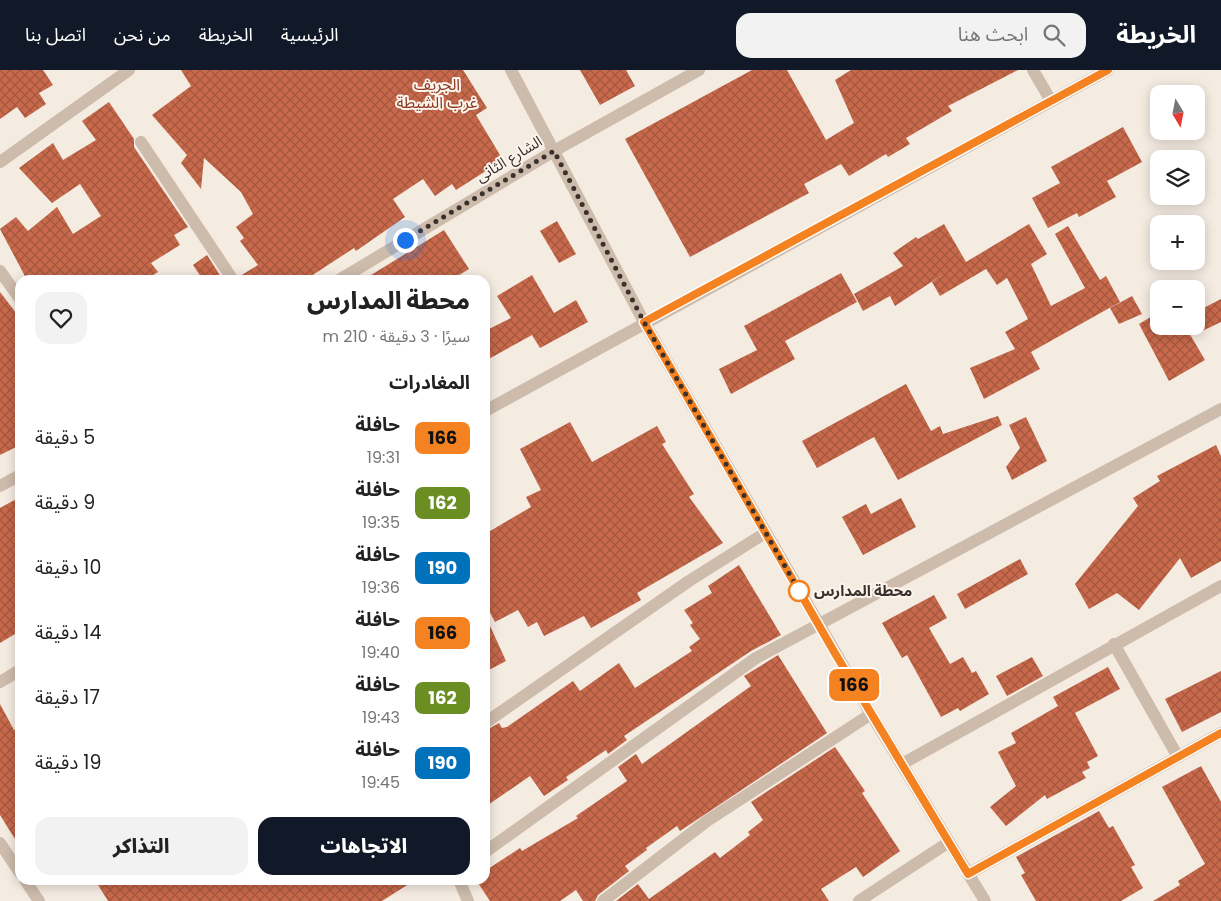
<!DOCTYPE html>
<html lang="ar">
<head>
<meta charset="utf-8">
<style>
  body { margin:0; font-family:Poppins,"Noto Sans Arabic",sans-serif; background:#f2f2f2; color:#222; direction:rtl; height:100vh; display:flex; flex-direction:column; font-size:19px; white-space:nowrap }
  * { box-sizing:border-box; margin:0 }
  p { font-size:16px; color:#767676 }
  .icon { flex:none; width:28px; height:28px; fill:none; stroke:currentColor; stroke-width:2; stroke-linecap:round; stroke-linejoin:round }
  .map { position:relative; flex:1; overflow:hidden; direction:ltr }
  .details { position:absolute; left:15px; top:205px; width:475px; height:610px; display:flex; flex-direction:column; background:#fff; border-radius:15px; box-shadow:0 2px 12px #0003; direction:rtl }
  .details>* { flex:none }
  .badge { padding:0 10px; border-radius:8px; font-size:18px; line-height:32px }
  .needle { width:32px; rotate:170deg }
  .tools { position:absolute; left:1150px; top:15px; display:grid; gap:10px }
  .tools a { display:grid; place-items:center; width:55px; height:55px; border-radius:10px; background:#fff; box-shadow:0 2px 12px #0003; font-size:25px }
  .you { position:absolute; width:25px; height:25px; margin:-12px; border:4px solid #fff; border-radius:50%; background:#1a73e8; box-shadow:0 0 0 8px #1a73e833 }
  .map>.badge { position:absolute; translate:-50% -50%; box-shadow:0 0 0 2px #fff }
  h2 { padding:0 20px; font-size:19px; line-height:45px }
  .round { display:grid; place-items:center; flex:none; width:52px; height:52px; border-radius:15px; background:#f2f2f2 }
  .summary { display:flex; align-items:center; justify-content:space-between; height:85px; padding:0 20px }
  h1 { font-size:24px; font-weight:800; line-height:38px }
  .button { display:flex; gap:10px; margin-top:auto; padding:10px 20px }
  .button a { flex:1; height:58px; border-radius:15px; background:#111827; color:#fff; font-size:20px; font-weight:800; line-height:58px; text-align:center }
  .button a+a { background:#f2f2f2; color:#222 }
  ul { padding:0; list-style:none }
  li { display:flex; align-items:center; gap:15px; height:65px; padding:0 20px }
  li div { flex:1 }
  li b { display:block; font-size:19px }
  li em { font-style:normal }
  li .badge { min-width:55px; font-weight:700; text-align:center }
  header { display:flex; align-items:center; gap:30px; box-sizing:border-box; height:70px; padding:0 25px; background:#111827; color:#fff }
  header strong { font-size:24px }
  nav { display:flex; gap:28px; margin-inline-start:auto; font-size:18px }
  .search { width:350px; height:45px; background:#f2f2f2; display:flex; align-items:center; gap:12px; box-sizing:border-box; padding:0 18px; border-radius:15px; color:#767676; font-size:19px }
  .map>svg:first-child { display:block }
</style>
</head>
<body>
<header>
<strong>الخريطة</strong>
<div class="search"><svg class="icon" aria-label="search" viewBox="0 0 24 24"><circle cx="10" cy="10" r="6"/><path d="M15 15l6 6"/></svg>ابحث هنا</div>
<nav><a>الرئيسية</a><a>الخريطة</a><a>من نحن</a><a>اتصل بنا</a></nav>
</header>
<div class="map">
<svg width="1221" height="831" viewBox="0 0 1221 831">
  <defs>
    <pattern id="building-cross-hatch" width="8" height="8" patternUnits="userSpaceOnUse" patternTransform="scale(1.25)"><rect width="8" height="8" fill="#c8694b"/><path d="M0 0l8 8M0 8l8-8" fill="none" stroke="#a4573f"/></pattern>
  </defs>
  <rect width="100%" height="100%" fill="#f4ebe1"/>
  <g fill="url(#building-cross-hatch)">
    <polygon points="0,0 43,0 53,15 39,23 46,34 25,48 17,37 0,49"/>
    <polygon points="181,0 463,0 487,38 476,45 503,90 456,120 452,114 435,126 423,109 393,129 405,147 356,181 354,178 305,210 241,210 240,206 258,195 240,171 244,168 236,157 253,144 241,122 204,88 201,119 181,93 187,85 152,45 191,16"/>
    <polygon points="580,0 626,0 635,16 600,35"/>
    <polygon points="752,0 787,0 826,70 854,53 835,10 851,0 1018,0 948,36 952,41 906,68 910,74 888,87 886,84 849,106 841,94 804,114 809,123 690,187 625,69"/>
    <polygon points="109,32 134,69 134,77 188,157 174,165 180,175 151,193 158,202 145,210 27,210 0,159 16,147 28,161 57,137 73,164 101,146 80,114 52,133 19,98 53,73 63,90 96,70 82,51"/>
    <polygon points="1123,57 1142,92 1107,111 1116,127 1079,147 1077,143 1048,158 1032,128 1060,113 1051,97"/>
    <polygon points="557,151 576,184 559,193 540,161"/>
    <polygon points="944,154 966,192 1029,154 1047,184 1031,194 1051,236 1085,218 1055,164 1068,156 1100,210 1106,206 1120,232 1031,282 1040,299 984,329 970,298 1015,279 1005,262 1028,249 1007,208 997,215 986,199 940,226 932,212 945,203 895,236 890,226 863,241 854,224 903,196 893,183 916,167 918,169"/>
    <polygon points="444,160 469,199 451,210 363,210"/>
    <polygon points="207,185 223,210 203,210 193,195"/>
    <polygon points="841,203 857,232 785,271 795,289 731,324 719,299 757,280 744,256"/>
    <polygon points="532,205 554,243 576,230 588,252 540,278 532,265 485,291 485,261 511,248 497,226"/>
    <polygon points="0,222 20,248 20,375 0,385"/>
    <polygon points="1132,226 1142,244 1119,254 1110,238"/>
    <polygon points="1221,229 1221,252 1196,264 1196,242"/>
    <polygon points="1159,242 1159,256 1185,256 1205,290 1169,311 1139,254"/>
    <polygon points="906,314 931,361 940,356 943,364 998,346 1002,355 898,410 874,367 817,398 802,371"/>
    <polygon points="1026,347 1047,391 1012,410 1006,397 1020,378 1009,355"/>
    <polygon points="570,352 592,392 657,356 666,372 662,374 694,424 689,427 723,473 637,523 641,530 591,558 584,546 544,566 537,552 528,557 518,540 495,552 485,533 485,464 531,437 526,427 541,420 520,379"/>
    <polygon points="1216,375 1221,386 1221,491 1191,508 1180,488 1139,540 1117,523 1089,539 1075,514 1138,436 1133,428 1160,411 1157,406"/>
    <polygon points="20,427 20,561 0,573 0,438"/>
    <polygon points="901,428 916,457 863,485 842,447 866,434 871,444"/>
    <polygon points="1020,489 1028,504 965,539 957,524"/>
    <polygon points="739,495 781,565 751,581 624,666 627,670 608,684 606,680 566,707 568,710 544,726 530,706 485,737 485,661 499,653 502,658 507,657 573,611 580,621 619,593 635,618 692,581 689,577 700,569 690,555 693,553 684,540 712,523 708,516"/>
    <polygon points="934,525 947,548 929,558 950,594 963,587 972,603 976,601 989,624 960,641 958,638 941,647 907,585 902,588 882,553"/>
    <polygon points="485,545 506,591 485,602"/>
    <polygon points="778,585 827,663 680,761 677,756 646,778 647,780 625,796 629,801 598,825 595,831 583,831 576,820 560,831 490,831 476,810 485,810 485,801 520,778 522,781 578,748 576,746 627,711 618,697 636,684 642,694 751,616 744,606"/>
    <polygon points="1032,587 1043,606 1007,626 996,606"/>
    <polygon points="1108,597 1120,619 1075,643 1098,686 1087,692 1090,698 1082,702 1086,708 1047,729 1045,725 1006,756 990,737 1016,716 998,682 1016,673 1011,663 1058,636 1053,627"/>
    <polygon points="1221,601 1221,642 1182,662 1165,629"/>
    <polygon points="0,634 14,660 20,656 20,777 0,745"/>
    <polygon points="835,677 865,721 862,723 900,781 863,807 856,797 821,819 829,831 616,831 638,814 649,829 715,782 720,788 750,765 748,762 763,750 751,732"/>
    <polygon points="1201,696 1221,732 1221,831 1153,831 1180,815 1178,811 1205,794 1162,717"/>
    <polygon points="1099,741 1109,758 1113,756 1135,795 1131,797 1143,818 1121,831 1036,831 1021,805 1025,803 1016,787"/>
    <polygon points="95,810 415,810 382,831 108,831"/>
  </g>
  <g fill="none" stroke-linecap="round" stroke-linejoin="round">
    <g stroke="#cdbbac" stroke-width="12">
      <polyline points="511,0 644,252 871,644 985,831"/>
      <polyline points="1033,0 1051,31"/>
      <polyline points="141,72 233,210"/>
      <polyline points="0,92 129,0"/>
      <polyline points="0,201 20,229"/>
      <polyline points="339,210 554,81 699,0"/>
      <polyline points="485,341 1108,0"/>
      <polyline points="0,416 20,405"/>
      <polyline points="1114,574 1178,687"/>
      <polyline points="0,612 20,600"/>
      <polyline points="485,653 689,511 765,463"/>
      <polyline points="902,694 1221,516"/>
      <polyline points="0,773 20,803"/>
      <polyline points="485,782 756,588 1221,339"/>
      <polyline points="968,804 1221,663"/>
      <polyline points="25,810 39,831"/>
      <polyline points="459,810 468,831"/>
      <polyline points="603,831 707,751 871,644"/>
      <polyline points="859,831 949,772"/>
    </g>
  </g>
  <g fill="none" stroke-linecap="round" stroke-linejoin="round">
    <defs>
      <polyline id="line" points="1108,0 644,252 836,585 968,804 1221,663"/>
    </defs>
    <use href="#line" stroke="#fff" stroke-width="11"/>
    <use href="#line" stroke="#f58220" stroke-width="8"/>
    <polyline stroke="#3b302b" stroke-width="5" stroke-dasharray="0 9" points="405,170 554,81 644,252 801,524 799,521"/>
  </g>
  <circle fill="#fff" stroke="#f58220" stroke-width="2.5" cx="799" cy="521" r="10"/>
  <g text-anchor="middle" stroke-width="4" stroke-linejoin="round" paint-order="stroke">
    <g font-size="15" fill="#3b302b" stroke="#fbf5ee">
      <text transform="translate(509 89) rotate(-31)" y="5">الشارع الثانى</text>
    </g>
    <g font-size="15" font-weight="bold" fill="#3b302b" stroke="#fbf5ee" text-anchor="start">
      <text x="814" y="526">محطة المدارس</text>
    </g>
    <g font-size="16" fill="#8c3b22" stroke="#fbf5ee">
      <text x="437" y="20">الجريف<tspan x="437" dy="18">غرب الشيطة</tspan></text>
    </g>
  </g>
</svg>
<div class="tools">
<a><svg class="needle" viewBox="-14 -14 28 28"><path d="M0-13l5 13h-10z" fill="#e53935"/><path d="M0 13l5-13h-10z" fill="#767676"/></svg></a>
<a><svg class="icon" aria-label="layers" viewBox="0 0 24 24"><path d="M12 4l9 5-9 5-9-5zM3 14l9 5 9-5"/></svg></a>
<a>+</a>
<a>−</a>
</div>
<div class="you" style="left:405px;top:170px"></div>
<b class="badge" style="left:854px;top:615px;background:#f58220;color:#111">166</b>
<section class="details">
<div class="summary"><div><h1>محطة المدارس</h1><p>سيرًا · 3 دقيقة · 210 m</p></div><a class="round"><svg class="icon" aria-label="heart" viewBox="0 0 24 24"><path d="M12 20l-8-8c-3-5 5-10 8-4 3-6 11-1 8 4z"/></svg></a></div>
<h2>المغادرات</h2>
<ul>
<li><span class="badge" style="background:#f58220;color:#111">166</span><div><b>حافلة</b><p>19:31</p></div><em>5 دقيقة</em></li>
<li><span class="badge" style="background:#6b8e23;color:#fff">162</span><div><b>حافلة</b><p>19:35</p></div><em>9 دقيقة</em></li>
<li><span class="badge" style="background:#0072bc;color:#fff">190</span><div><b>حافلة</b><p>19:36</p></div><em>10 دقيقة</em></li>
<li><span class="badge" style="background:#f58220;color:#111">166</span><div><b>حافلة</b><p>19:40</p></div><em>14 دقيقة</em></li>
<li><span class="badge" style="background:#6b8e23;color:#fff">162</span><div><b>حافلة</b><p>19:43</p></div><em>17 دقيقة</em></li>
<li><span class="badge" style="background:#0072bc;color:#fff">190</span><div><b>حافلة</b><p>19:45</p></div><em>19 دقيقة</em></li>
</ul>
<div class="button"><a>الاتجاهات</a><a>التذاكر</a></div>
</section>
</div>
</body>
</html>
